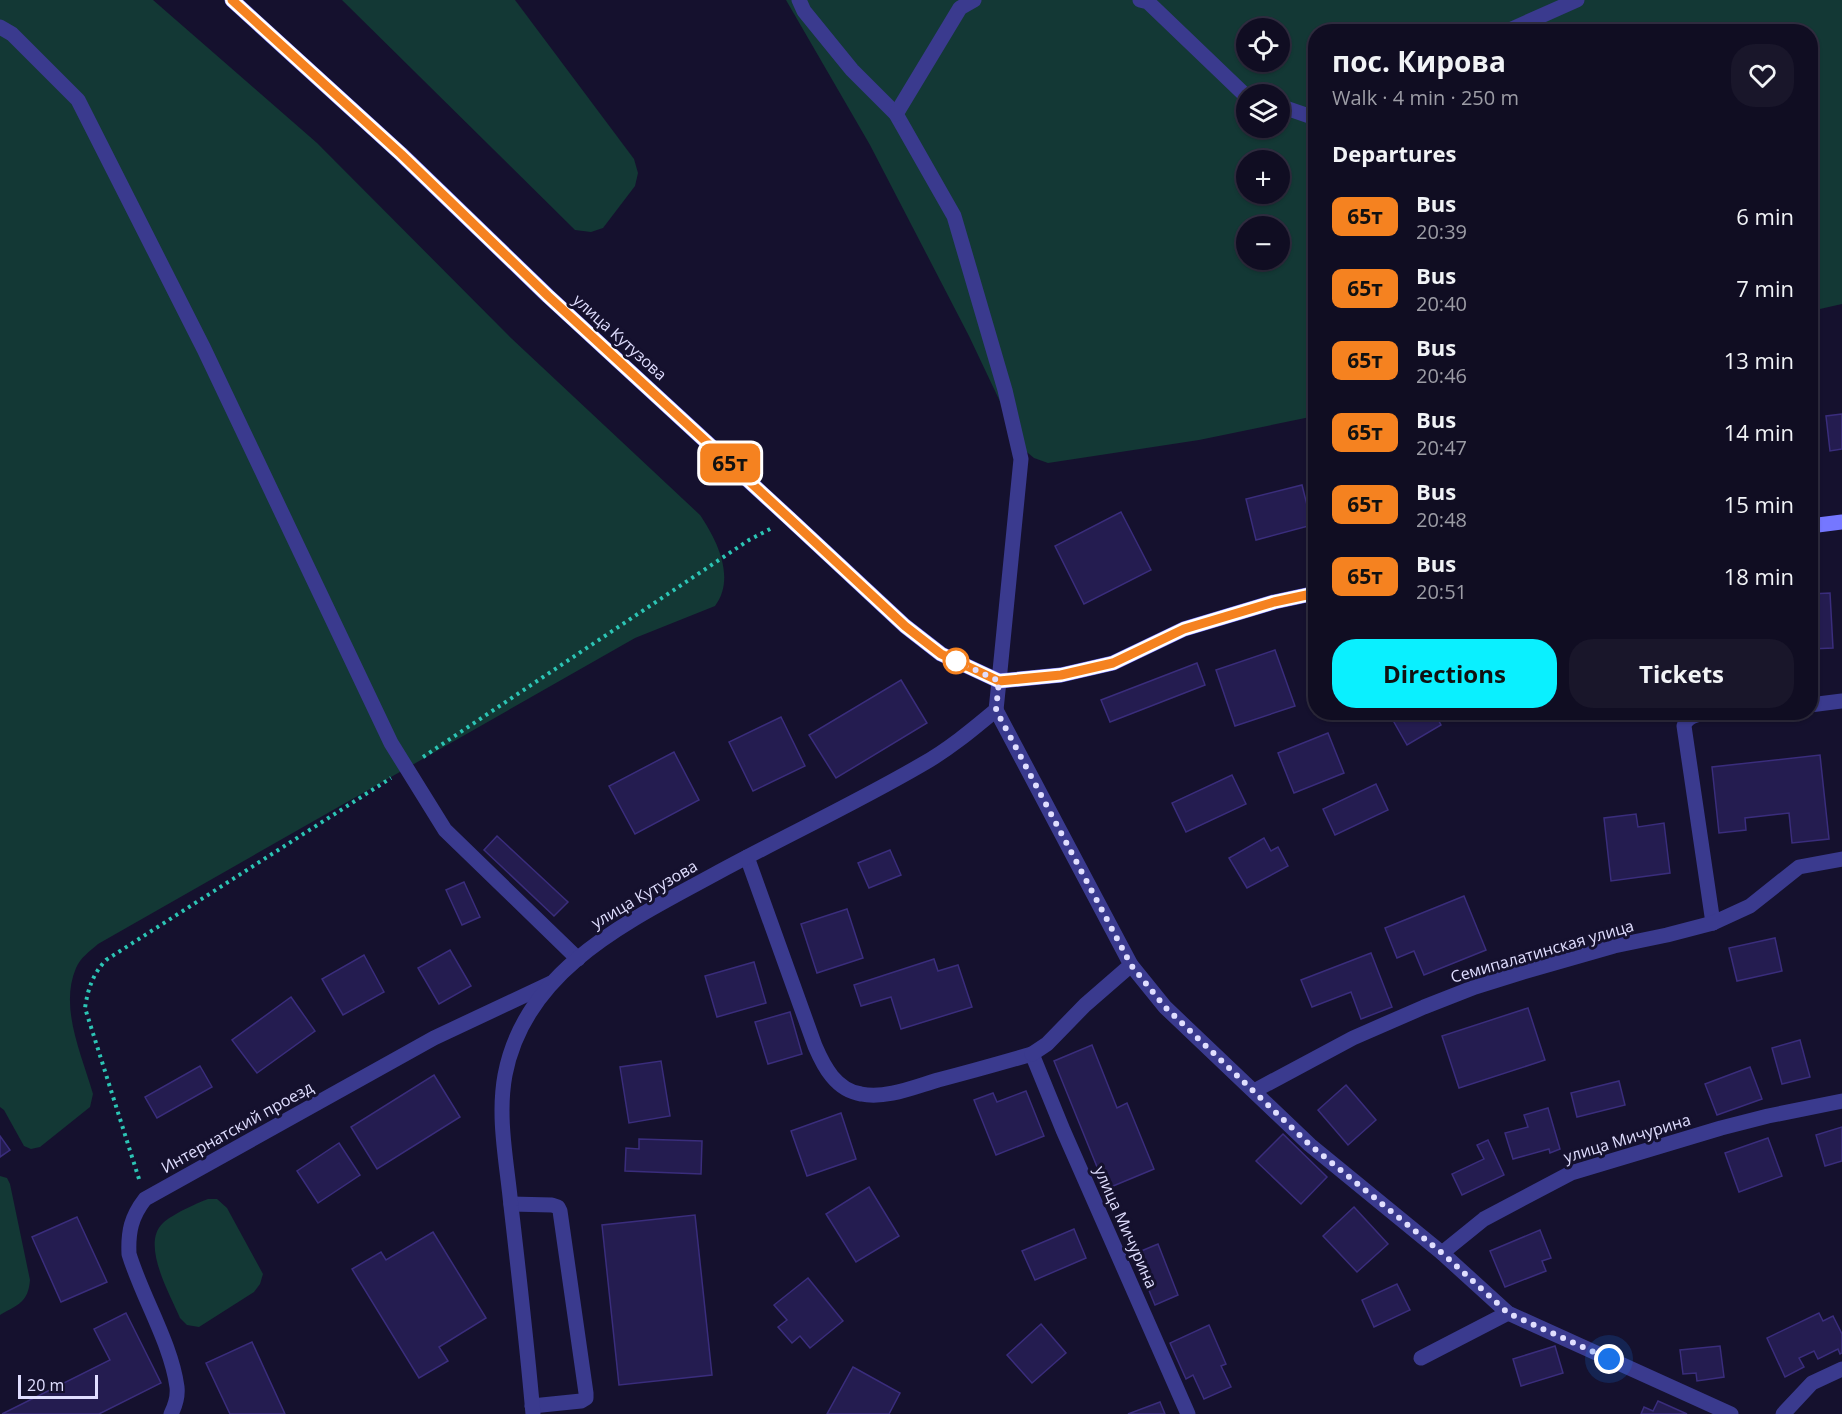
<!DOCTYPE html>
<html lang="en">
<head>
<meta charset="utf-8">
<style>
  body { margin:0; font-family:"Open Sans",sans-serif; background:#19162a; color:#f1f3f6; height:100vh; display:flex; flex-direction:column; font-size:22px; white-space:nowrap }
  * { box-sizing:border-box; margin:0 }
  p { font-size:20px; color:#9c9ca5 }
  .icon { flex:none; width:33px; height:33px; fill:none; stroke:currentColor; stroke-width:2; stroke-linecap:round; stroke-linejoin:round }
  .map { position:relative; flex:1; overflow:hidden }
  .panel { position:absolute; left:1308px; top:24px; width:510px; height:696px; display:flex; flex-direction:column; background:#100d22; border-radius:24px; box-shadow:0 2px 4px #0004,0 0 0 2px #302d40 }
  .panel>* { flex:none }
  .badge { padding:0 12px; border-radius:9px; font-size:21px; line-height:39px }
  .fabs { position:absolute; left:1236px; top:18px; display:grid; gap:12px }
  .fabs a { display:grid; place-items:center; width:54px; height:54px; border-radius:50%; background:#100d22; box-shadow:0 2px 4px #0004,0 0 0 2px #302d40; font-size:30px }
  .scale { position:absolute; left:18px; bottom:15px; width:80px; box-sizing:border-box; padding-left:6px; border:3px solid #e0deff; border-top:0; font-size:16px; line-height:21px; white-space:nowrap; color:#e0deff; -webkit-text-stroke:4px #15112e; paint-order:stroke }
  .you { position:absolute; width:30px; height:30px; margin:-15px; border:4px solid #fff; border-radius:50%; background:#1a73e8; box-shadow:0 0 0 9px #1a73e833 }
  .map>.badge { position:absolute; translate:-50% -50%; box-shadow:0 0 0 3px #fff }
  h2 { padding:0 24px; font-size:22px; line-height:54px }
  .round { display:grid; place-items:center; flex:none; width:63px; height:63px; border-radius:24px; background:#19162a }
  .head { display:flex; align-items:center; justify-content:space-between; height:102px; padding:0 24px }
  h1 { font-size:28px; font-weight:700; line-height:45px }
  .action { display:flex; gap:12px; margin-top:auto; padding:12px 24px }
  .action a { flex:1; height:69px; border-radius:24px; background:#0af0ff; color:#111; font-size:24px; font-weight:700; line-height:69px; text-align:center }
  .action a+a { background:#19162a; color:#f1f3f6 }
  ul { padding:0; list-style:none }
  li { display:flex; align-items:center; gap:18px; height:72px; padding:0 24px }
  li div { flex:1 }
  li b { display:block; font-size:22px }
  li em { font-style:normal }
  li .badge { min-width:66px; font-weight:700; text-align:center }
  .map>svg:first-child { display:block }
</style>
</head>
<body>
<div class="map">
<svg width="1842" height="1414" viewBox="0 0 1842 1414">
  <rect width="100%" height="100%" fill="#15112e"/>
  <g fill="#133835" fill-rule="evenodd">
    <path d="M0 0H153L317 143 511 338 700 515C717 540 736 578 715 606L635 638 98 944C90 951 80 958 76 968 59 1008 82 1055 93 1094L90 1107 40 1147 31 1149 24 1146 4 1110 0 1107Z"/>
    <polygon points="342,0 515,0 634,159 638,173 635,186 603,228 591,232 575,230"/>
    <path d="M786 0H1842V304L1811 311 1810 32H1316L1315 416 1199 440 1048 463 1034 458 1022 448 969 336 870 145ZM1246 28H1280V62H1246ZM1246 94H1280V128H1246ZM1246 160H1280V194H1246ZM1246 226H1280V260H1246Z"/>
    <path d="M0 1176 7 1178 10 1184 30 1280C28 1303 18 1304 0 1315Z"/>
    <path d="M208 1199H217L227 1208 263 1274 260 1284 254 1292 199 1327 187 1325 180 1318C171 1296 140 1244 163 1223 173 1214 195 1204 208 1199Z"/>
  </g>
  <g fill="#241c50" stroke="#3a2d7c" stroke-width="1.5">
    <polygon points="1842,414 1842,449 1830,451 1826,416"/>
    <polygon points="1302,485 1312,525 1256,540 1246,499"/>
    <polygon points="1121,512 1151,570 1084,604 1055,546"/>
    <polygon points="1830,593 1833,648 1810,649 1810,594"/>
    <polygon points="1275,650 1295,706 1235,726 1216,670"/>
    <polygon points="1197,663 1205,685 1110,722 1101,700"/>
    <polygon points="901,680 927,723 836,778 809,735"/>
    <polygon points="1394,712 1434,712 1441,725 1407,745 1390,715"/>
    <polygon points="781,717 805,766 753,791 729,742"/>
    <polygon points="1328,733 1344,773 1294,793 1278,753"/>
    <polygon points="674,752 699,800 635,834 609,786"/>
    <polygon points="1820,755 1829,839 1792,843 1789,813 1745,818 1746,830 1719,833 1712,767"/>
    <polygon points="1232,775 1246,804 1186,832 1172,803"/>
    <polygon points="1376,784 1388,810 1335,835 1323,809"/>
    <polygon points="1636,814 1638,827 1664,823 1670,873 1611,881 1604,818"/>
    <polygon points="497,836 568,902 554,916 484,850"/>
    <polygon points="1264,838 1271,851 1278,847 1288,866 1247,888 1229,858"/>
    <polygon points="890,850 901,875 869,888 858,863"/>
    <polygon points="464,882 480,917 462,925 446,890"/>
    <polygon points="1464,896 1486,950 1424,975 1414,951 1397,958 1385,928"/>
    <polygon points="847,909 863,958 817,973 801,924"/>
    <polygon points="1775,938 1782,971 1737,981 1729,948"/>
    <polygon points="450,950 471,986 439,1004 418,968"/>
    <polygon points="1371,953 1392,1007 1361,1019 1351,992 1312,1007 1301,980"/>
    <polygon points="364,955 384,992 343,1015 322,979"/>
    <polygon points="934,959 938,971 958,965 972,1007 901,1029 891,997 861,1006 854,985"/>
    <polygon points="754,962 766,1003 717,1017 705,976"/>
    <polygon points="291,997 315,1031 257,1073 232,1040"/>
    <polygon points="1528,1008 1545,1060 1459,1088 1442,1036"/>
    <polygon points="790,1012 802,1054 768,1064 755,1022"/>
    <polygon points="1800,1040 1810,1077 1782,1084 1772,1048"/>
    <polygon points="1092,1045 1117,1108 1127,1103 1154,1169 1106,1189 1054,1061"/>
    <polygon points="661,1061 670,1116 629,1123 620,1067"/>
    <polygon points="200,1066 212,1087 157,1118 145,1097"/>
    <polygon points="1750,1067 1762,1099 1717,1115 1705,1084"/>
    <polygon points="434,1075 460,1117 377,1169 351,1127"/>
    <polygon points="1619,1081 1625,1105 1577,1117 1571,1093"/>
    <polygon points="1346,1085 1376,1120 1348,1145 1318,1110"/>
    <polygon points="1026,1091 1044,1136 996,1155 974,1100 993,1093 997,1102"/>
    <polygon points="1548,1108 1560,1149 1550,1153 1549,1149 1513,1159 1505,1133 1528,1127 1524,1115"/>
    <polygon points="841,1113 856,1159 807,1176 791,1131"/>
    <polygon points="1842,1127 1842,1161 1825,1166 1816,1135"/>
    <polygon points="1283,1134 1327,1177 1301,1204 1256,1161"/>
    <polygon points="0,1136 10,1150 0,1157"/>
    <polygon points="1768,1138 1782,1176 1739,1192 1725,1153"/>
    <polygon points="639,1139 702,1141 701,1174 625,1171 626,1148 639,1149"/>
    <polygon points="1488,1140 1504,1175 1462,1195 1452,1174 1484,1159 1477,1145"/>
    <polygon points="339,1143 360,1175 318,1203 297,1171"/>
    <polygon points="869,1187 899,1236 856,1262 826,1214"/>
    <polygon points="1354,1207 1388,1244 1357,1272 1323,1236"/>
    <polygon points="695,1215 712,1375 619,1385 602,1225"/>
    <polygon points="77,1217 107,1282 61,1302 32,1237"/>
    <polygon points="1074,1229 1086,1258 1035,1280 1022,1251"/>
    <polygon points="1540,1230 1551,1258 1542,1261 1546,1271 1505,1287 1490,1251"/>
    <polygon points="433,1232 486,1318 439,1347 448,1361 419,1378 352,1269 381,1252 386,1260"/>
    <polygon points="1158,1244 1178,1295 1155,1305 1134,1254"/>
    <polygon points="808,1278 843,1321 810,1348 800,1336 792,1343 778,1327 787,1320 774,1305"/>
    <polygon points="1397,1284 1410,1310 1374,1327 1362,1300"/>
    <polygon points="126,1313 161,1383 99,1414 2,1414 110,1360 94,1329"/>
    <polygon points="1819,1313 1823,1321 1833,1316 1842,1334 1842,1353 1840,1354 1838,1349 1818,1359 1814,1351 1799,1358 1804,1367 1785,1377 1767,1338"/>
    <polygon points="1041,1324 1066,1353 1032,1383 1007,1355"/>
    <polygon points="1209,1325 1226,1364 1221,1366 1231,1387 1204,1399 1193,1375 1186,1379 1170,1343"/>
    <polygon points="252,1342 285,1414 230,1414 206,1363"/>
    <polygon points="1555,1346 1563,1373 1521,1386 1513,1359"/>
    <polygon points="1720,1346 1724,1377 1697,1381 1696,1373 1683,1374 1680,1350"/>
    <polygon points="853,1367 900,1393 889,1414 827,1414"/>
    <polygon points="1658,1401 1687,1414 1641,1414 1644,1407 1653,1411"/>
    <polygon points="1160,1402 1165,1414 1128,1414"/>
  </g>
  <g fill="none" stroke-linecap="round" stroke-linejoin="round">
    <g stroke="#2cc5b5" stroke-width="4" stroke-dasharray="3 4.5" stroke-linecap="butt">
      <polyline points="423,757 749,540 772,528"/>
      <path d="M139 1179 85 1008C88 988 93 974 106 960L391 778"/>
    </g>
    <g stroke="#3a3a8e" stroke-width="15">
      <polyline points="799,0 804,11 852,70 896,114 954,216 1005,390 1021,459 999,681"/>
      <polyline points="1140,0 1148,2 1246,96"/>
      <polyline points="0,27 12,34 78,100 204,349 391,743 445,830 578,959"/>
      <polyline points="1505,32 1577,0"/>
      <polyline points="1280,106 1312,117 1316,115"/>
      <polyline points="896,114 960,8 974,0"/>
      <polyline points="1810,705 1842,701"/>
      <path d="M747 857 815 1046C824 1067 836 1090 861 1094 886 1099 914 1087 938 1080 969 1072 1001 1063 1032 1054L1063 1130 1188 1414"/>
      <path d="M1713 923 1684 726C1688 710 1715 714 1728 712"/>
      <polyline points="1131,965 1165,1007 1310,1145 1442,1253 1508,1313 1731,1414"/>
      <polyline points="511,1204 552,1205 558,1207 560,1211 586,1393 586,1398 581,1401 532,1406"/>
      <polyline points="1421,1358 1508,1313"/>
      <path d="M171 1414C175 1406 178 1396 177 1387 171 1343 142 1297 129 1254 128 1232 131 1217 145 1199L434 1038 551 983"/>
    </g>
    <g stroke="#3a3a8e" stroke-width="15">
      <polyline points="996,710 1131,965 1085,1005 1047,1044 1032,1054"/>
      <polyline points="1254,1091 1353,1038 1424,1007 1475,987 1523,972 1614,946 1667,935 1713,923 1750,906 1799,867 1842,859"/>
      <polyline points="1442,1253 1484,1219 1571,1173 1721,1128 1768,1116 1842,1101"/>
      <path d="M533 1414C527 1345 519 1275 511 1206 507 1163 497 1118 505 1075 525 969 629 921 715 874 783 837 854 804 921 765 948 750 972 730 996 710L999 681"/>
      <polyline points="1783,1414 1812,1383 1842,1369"/>
    </g>
    <g stroke="#7577ff" stroke-width="15">
      <polyline points="232,0 401,154 548,296 789,518 905,626 941,654 999,681 1061,675 1113,663 1184,629 1274,602 1316,593"/>
      <polyline points="1810,526 1842,522"/>
    </g>
  </g>
  <g fill="none" stroke-linecap="round" stroke-linejoin="round">
    <defs>
      <polyline id="line" points="232,0 401,154 548,296 789,518 905,626 941,654 999,681 1061,675 1113,663 1184,629 1274,602 1316,593"/>
    </defs>
    <use href="#line" stroke="#fff" stroke-width="14"/>
    <use href="#line" stroke="#f58220" stroke-width="9"/>
    <polyline stroke="#e0deff" stroke-width="6" stroke-dasharray="0 10.8" points="956,661 999,681 996,710 1131,965 1165,1007 1310,1145 1442,1253 1508,1313 1609,1359"/>
  </g>
  <circle fill="#fff" stroke="#f58220" stroke-width="3" cx="956" cy="661" r="12"/>
  <g text-anchor="middle" stroke-width="6" stroke-linejoin="round" paint-order="stroke">
    <g font-size="16" fill="#e0deff" stroke="#15112e">
      <text transform="translate(620 337) rotate(42)" y="6">улица Кутузова</text>
      <text transform="translate(644 894) rotate(-30)" y="6">улица Кутузова</text>
      <text transform="translate(1542 951) rotate(-16)" y="6">Семипалатинская улица</text>
      <text transform="translate(237 1127) rotate(-29)" y="6">Интернатский проезд</text>
      <text transform="translate(1627 1138) rotate(-17)" y="6">улица Мичурина</text>
      <text transform="translate(1126 1227) rotate(66)" y="6">улица Мичурина</text>
    </g>
  </g>
</svg>
<div class="fabs">
<a><svg class="icon" aria-label="locate" viewBox="0 0 24 24"><circle cx="12" cy="12" r="6"/><path d="M12 2v4M12 18v4M2 12h4M18 12h4"/></svg></a>
<a><svg class="icon" aria-label="layers" viewBox="0 0 24 24"><path d="M12 4l9 5-9 5-9-5zM3 14l9 5 9-5"/></svg></a>
<a>+</a>
<a>−</a>
</div>
<div class="scale">20 m</div>
<div class="you" style="left:1609px;top:1359px"></div>
<b class="badge" style="left:730px;top:463px;background:#f58220;color:#111">65т</b>
<section class="panel">
<div class="head"><div><h1>пос. Кирова</h1><p>Walk · 4 min · 250 m</p></div><a class="round"><svg class="icon" aria-label="heart" viewBox="0 0 24 24"><path d="M12 20l-8-8c-3-5 5-10 8-4 3-6 11-1 8 4z"/></svg></a></div>
<h2>Departures</h2>
<ul>
<li><span class="badge" style="background:#f58220;color:#111">65т</span><div><b>Bus</b><p>20:39</p></div><em>6 min</em></li>
<li><span class="badge" style="background:#f58220;color:#111">65т</span><div><b>Bus</b><p>20:40</p></div><em>7 min</em></li>
<li><span class="badge" style="background:#f58220;color:#111">65т</span><div><b>Bus</b><p>20:46</p></div><em>13 min</em></li>
<li><span class="badge" style="background:#f58220;color:#111">65т</span><div><b>Bus</b><p>20:47</p></div><em>14 min</em></li>
<li><span class="badge" style="background:#f58220;color:#111">65т</span><div><b>Bus</b><p>20:48</p></div><em>15 min</em></li>
<li><span class="badge" style="background:#f58220;color:#111">65т</span><div><b>Bus</b><p>20:51</p></div><em>18 min</em></li>
</ul>
<div class="action"><a>Directions</a><a>Tickets</a></div>
</section>
</div>
</body>
</html>
